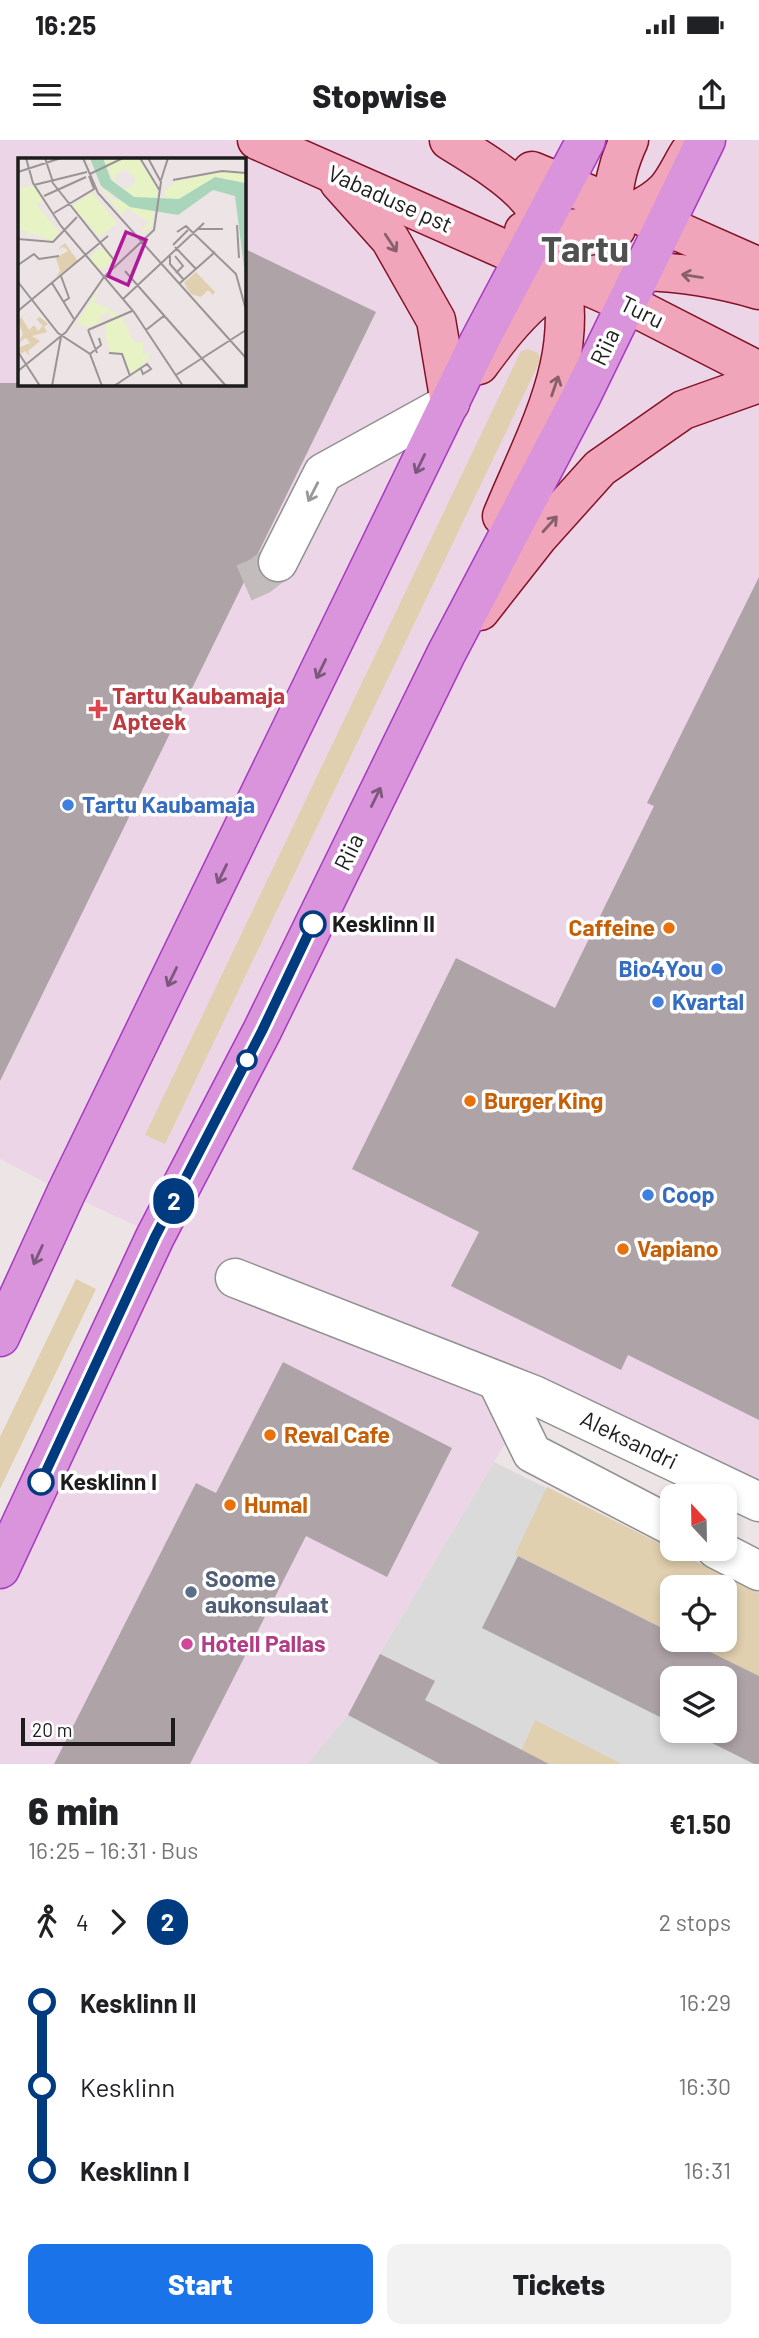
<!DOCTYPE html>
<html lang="en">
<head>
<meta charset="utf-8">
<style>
  body { margin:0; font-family:Barlow,sans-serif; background:#f2f2f2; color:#202124; height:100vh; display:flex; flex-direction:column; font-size:26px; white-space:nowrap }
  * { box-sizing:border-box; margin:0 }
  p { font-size:23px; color:#757577 }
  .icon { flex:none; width:38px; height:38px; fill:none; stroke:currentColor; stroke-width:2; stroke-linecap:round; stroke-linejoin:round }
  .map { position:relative; height:1624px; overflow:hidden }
  .sheet { display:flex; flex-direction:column; background:#fff; flex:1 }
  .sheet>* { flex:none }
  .badge { padding:0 14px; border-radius:23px; font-size:24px; line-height:46px }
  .needle { width:46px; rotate:338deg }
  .buttons { position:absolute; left:660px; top:1344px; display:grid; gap:14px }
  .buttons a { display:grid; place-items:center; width:77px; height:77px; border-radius:14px; background:#fff; box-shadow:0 4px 10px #0003; font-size:35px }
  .scale { position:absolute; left:21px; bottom:18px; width:154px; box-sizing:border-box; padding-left:7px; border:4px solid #1d1d1d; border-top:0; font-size:19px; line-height:24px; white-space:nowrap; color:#1d1d1d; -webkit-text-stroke:5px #fff; paint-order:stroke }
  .map>.badge { position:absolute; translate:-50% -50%; box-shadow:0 0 0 4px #fff }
  .legs { display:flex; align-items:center; gap:10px; height:77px; padding:0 28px; font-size:23px }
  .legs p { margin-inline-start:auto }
  .headline { display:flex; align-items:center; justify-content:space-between; height:119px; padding:0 28px }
  h1 { font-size:38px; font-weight:800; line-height:52px }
  .action { display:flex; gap:14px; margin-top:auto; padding:14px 28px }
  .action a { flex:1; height:80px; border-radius:14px; background:#1a73e8; color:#fff; font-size:28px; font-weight:800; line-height:80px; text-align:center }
  .action a+a { background:#f2f2f2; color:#202124 }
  ul { padding:0 28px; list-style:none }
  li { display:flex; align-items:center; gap:24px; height:84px; font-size:26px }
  li i { display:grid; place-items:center; width:10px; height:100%; margin:0 9px; background:currentColor }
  li i::after { content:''; width:18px; height:18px; margin:-9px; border:5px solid; border-radius:50%; background:#fff }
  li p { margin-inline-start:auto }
  li:first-child i { background:linear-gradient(#0000 50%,currentColor 0) }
  li:last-child i { background:linear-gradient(currentColor 50%,#0000 0) }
  .status { display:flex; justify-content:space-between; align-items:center; height:49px; padding:0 35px; background:#fff; direction:ltr }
  .status svg { height:19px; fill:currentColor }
  header { display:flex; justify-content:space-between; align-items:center; height:91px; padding:0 28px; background:#fff; font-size:32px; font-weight:800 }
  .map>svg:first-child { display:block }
</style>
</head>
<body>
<div class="status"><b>16:25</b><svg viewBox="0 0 49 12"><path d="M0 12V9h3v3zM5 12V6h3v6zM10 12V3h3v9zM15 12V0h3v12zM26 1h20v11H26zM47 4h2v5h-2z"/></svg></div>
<header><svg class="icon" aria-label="menu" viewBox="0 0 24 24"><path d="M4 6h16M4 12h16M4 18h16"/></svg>Stopwise<svg class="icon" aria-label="share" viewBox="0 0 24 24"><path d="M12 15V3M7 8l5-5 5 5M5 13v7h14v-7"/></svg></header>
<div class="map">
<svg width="759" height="1624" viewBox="0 0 759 1624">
  <rect width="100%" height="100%" fill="#ede4e5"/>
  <path fill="#dbdada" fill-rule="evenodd" d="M494 1322 759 1453V1624H307L348 1575 380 1513ZM672 1447H724V1500H672ZM672 1538H724V1591H672Z"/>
  <path fill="#ecd5e7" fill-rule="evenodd" d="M0 0H759V1362L534 1255 380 1513 348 1575 307 1624H0V1430L158 1096 66 1053 0 1019ZM19 19H243V243H19Z"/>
  <g fill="#e1d0af">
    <polygon points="528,209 538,213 540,221 165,1004 145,995 521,211"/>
    <polygon points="76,1139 96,1149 0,1349 0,1297"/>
    <polygon points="547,1347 759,1453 759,1536 686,1500 724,1500 724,1447 672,1447 672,1493 515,1414"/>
    <polygon points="535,1580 622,1624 515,1624"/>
  </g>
  <g fill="#aea3a7">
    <polygon points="243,108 376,172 0,941 0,243 243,243"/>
    <polygon points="759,437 759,1280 628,1215 621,1230 451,1146 479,1092 352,1029 456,818 555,868 654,666 647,663"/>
    <polygon points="283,1222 452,1308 387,1437 306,1396 190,1624 54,1624 196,1343 216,1353"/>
    <polygon points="518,1416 672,1493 672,1500 686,1500 759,1536 759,1624 754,1624 688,1591 724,1591 724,1538 672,1538 672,1583 482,1488"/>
    <polygon points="380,1514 435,1541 425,1560 549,1624 440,1624 348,1575"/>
  </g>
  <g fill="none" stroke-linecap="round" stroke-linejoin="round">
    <polyline stroke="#c3bcbd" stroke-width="38" stroke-dasharray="38 19" stroke-linecap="butt" points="244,443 260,436 278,422"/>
    <defs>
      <g id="minor">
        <polyline points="278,422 323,333 450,263"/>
        <polyline points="235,1138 534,1255 759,1362"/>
        <polyline points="497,1241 532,1313 672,1386"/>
        <polyline points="716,1409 759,1431"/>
      </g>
      <g id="major">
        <polyline points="257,0 626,163 759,231"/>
        <path d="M449 0C474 16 501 31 522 52 540 70 547 89 555 112 586 211 539 286 502 376"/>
        <polyline points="532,31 664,85 759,127"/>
        <polyline points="339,42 390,99 436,180 450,263"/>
        <path d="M616 89C609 59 616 28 629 0"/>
        <path d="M524 91C563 96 638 79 666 50 675 40 682 24 689 13"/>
        <path d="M479 225C496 202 513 179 535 160 589 115 697 132 759 150"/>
        <polyline points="480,471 538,397 600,328 683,270 759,243"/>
      </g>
      <g id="highway">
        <polyline points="0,1197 66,1053 479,202 586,0"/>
        <polyline points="0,1429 155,1097 262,891 446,514 581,257 706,0"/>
      </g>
    </defs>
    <use href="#minor" stroke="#919191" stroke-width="41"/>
    <use href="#major" stroke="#831226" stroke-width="41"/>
    <use href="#highway" stroke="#a839c2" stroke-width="41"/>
    <use href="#minor" stroke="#fff" stroke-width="38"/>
    <use href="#major" stroke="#f0a5ba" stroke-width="38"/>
    <use href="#highway" stroke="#d994db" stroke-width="38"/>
  </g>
  <defs><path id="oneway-shaft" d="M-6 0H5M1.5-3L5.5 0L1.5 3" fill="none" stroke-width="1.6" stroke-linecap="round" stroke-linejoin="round" transform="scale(1.75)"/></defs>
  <g stroke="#86616c">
    <use href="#oneway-shaft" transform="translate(391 103) rotate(57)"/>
    <use href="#oneway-shaft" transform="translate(692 136) rotate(-171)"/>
    <use href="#oneway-shaft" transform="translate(555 246) rotate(-71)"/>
    <use href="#oneway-shaft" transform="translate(550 384) rotate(-48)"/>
  </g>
  <g stroke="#7b587c">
    <use href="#oneway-shaft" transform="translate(420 324) rotate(116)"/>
    <use href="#oneway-shaft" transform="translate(321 529) rotate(116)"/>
    <use href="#oneway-shaft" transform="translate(376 657) rotate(-64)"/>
    <use href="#oneway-shaft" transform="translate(222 734) rotate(116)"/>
    <use href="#oneway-shaft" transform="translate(172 837) rotate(116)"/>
    <use href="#oneway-shaft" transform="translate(38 1115) rotate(115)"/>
  </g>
  <use stroke="#999" href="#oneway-shaft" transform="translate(313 352) rotate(117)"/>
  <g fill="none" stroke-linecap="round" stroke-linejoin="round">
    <defs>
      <polyline id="line-1" points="41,1342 155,1097 262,891 313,784"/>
    </defs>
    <use href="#line-1" stroke="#fff" stroke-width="16"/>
    <use href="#line-1" stroke="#003b80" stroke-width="10"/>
  </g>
  <path fill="#e0444e" stroke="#fff" stroke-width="2.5" d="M94.5 558.5h7v7h7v7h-7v7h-7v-7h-7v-7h7z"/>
  <g fill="#3f7fe0" stroke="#fff" stroke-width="2.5">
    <circle cx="68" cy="665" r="7"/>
    <circle cx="717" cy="829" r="7"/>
    <circle cx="658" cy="862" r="7"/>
    <circle cx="648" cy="1055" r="7"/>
  </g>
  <g fill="#fff" stroke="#003b80" stroke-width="3.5">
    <circle cx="313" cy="784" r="12"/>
    <circle cx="247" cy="920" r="9"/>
    <circle cx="41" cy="1342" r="12"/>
  </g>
  <g fill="#e8710a" stroke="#fff" stroke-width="2.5">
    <circle cx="669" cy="788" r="7"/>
    <circle cx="470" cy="961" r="7"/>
    <circle cx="623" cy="1109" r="7"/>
    <circle cx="270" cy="1295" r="7"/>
    <circle cx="230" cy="1365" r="7"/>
  </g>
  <circle fill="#5c6f8a" stroke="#fff" stroke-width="2.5" cx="191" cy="1452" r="7"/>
  <circle fill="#d1479c" stroke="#fff" stroke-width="2.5" cx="187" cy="1504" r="7"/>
  <g text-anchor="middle" stroke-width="7" stroke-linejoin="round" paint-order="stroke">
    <g font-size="23" fill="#1d1d1d" stroke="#fff">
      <text transform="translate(390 59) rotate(24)" y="8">Vabaduse pst</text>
      <text transform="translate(642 172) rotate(26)" y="8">Turu</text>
      <text transform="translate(605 207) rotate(-65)" y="8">Riia</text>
      <text transform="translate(349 712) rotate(-64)" y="8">Riia</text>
      <text transform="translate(629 1300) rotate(26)" y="8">Aleksandri</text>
    </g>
    <g font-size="23" font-weight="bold" fill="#be3a42" stroke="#fff" text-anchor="start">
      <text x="112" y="564">Tartu Kaubamaja<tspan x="112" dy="26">Apteek</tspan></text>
    </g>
    <g font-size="23" font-weight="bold" fill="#366cbe" stroke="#fff" text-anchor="start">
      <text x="82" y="673">Tartu Kaubamaja</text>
      <text x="703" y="837" text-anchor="end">Bio4You</text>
      <text x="672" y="870">Kvartal</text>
      <text x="662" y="1063">Coop</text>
    </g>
    <g font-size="23" font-weight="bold" fill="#1d1d1d" stroke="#fff" text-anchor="start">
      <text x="332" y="792">Kesklinn II</text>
      <text x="60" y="1350">Kesklinn I</text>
    </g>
    <g font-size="23" font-weight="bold" fill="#c56008" stroke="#fff" text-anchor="start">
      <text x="655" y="796" text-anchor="end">Caffeine</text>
      <text x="484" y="969">Burger King</text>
      <text x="637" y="1117">Vapiano</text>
      <text x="284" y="1303">Reval Cafe</text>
      <text x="244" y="1373">Humal</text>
    </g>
    <g font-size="23" font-weight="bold" fill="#4e5e75" stroke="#fff" text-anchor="start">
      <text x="205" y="1447">Soome<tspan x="205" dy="26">aukonsulaat</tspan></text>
    </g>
    <g font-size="23" font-weight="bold" fill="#b23c85" stroke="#fff" text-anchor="start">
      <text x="201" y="1512">Hotell Pallas</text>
    </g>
    <g font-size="37" font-weight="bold" fill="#505050" stroke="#fff">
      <text x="585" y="122">Tartu</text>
    </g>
  </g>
  <g transform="translate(18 18)">
    <rect width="228" height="228" fill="#ede4e5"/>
    <path d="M47 85 60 103 38 119 42 113 38 100 50 93 46 89 40 91ZM178 114 197 134 195 137 190 132 183 139 173 136 166 127 172 132 166 125ZM9 154 4 160 11 172 16 167 20 173 25 168 18 161 22 159 30 166 26 169 29 174 14 178 22 183 10 193 12 198 7 193 3 196 0 190 12 185 8 180 0 185 5 176 0 163Z" fill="#e1d0af"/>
    <path d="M85 0H120L138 26 140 43 115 39 104 29 112 30 118 21 107 11 98 16 96 25ZM203 14 227 15V25L197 19 161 41 146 44 147 32 158 23ZM74 18 95 41 136 54 134 69 120 77 131 64 109 50 104 58ZM14 27 26 40 19 47 41 74 35 83 13 75 10 80V73H0V32ZM74 34 99 65 82 79 54 48ZM73 101a10 10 0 1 1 20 0a10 10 0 1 1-20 0ZM82 129 76 144 100 156 94 160 89 154 82 159 84 164 70 170 59 164ZM104 159 116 184H126L124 196 131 195V201L113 216 105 196 92 194 87 176 88 166Z" fill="#e7f2c5"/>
    <path d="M72 0H85L93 22 116 39 161 41 197 19 227 25V117L217 38 195 32 160 57 112 49 83 28Z" fill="#a9d5ba"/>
    <path fill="none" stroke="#9a9495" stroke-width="2" d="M8 0 15 25 43 68 116 154 165 228M27 0 35 24M65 0 80 35 228 200M122 0 142 33M0 14 43 0M72 16 105 0M143 22 150 0M155 22 204 13 228 15M34 24 96 102M16 27 69 14M26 38 68 19M36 55 76 31 71 18M219 67 221 100M180 71H205M159 74 168 68 218 116 228 152M0 81 35 84 59 59M155 87 170 72M157 89 178 111M152 98V106L166 122M157 98 165 108 158 115M0 107 16 96 21 101 41 98M107 113 208 228M43 118 51 140 45 144M0 124 40 175 72 196 84 228M34 125 56 161M162 125 197 94M105 141 186 65M0 153 90 78M70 172 114 153M70 172 79 195M128 172 147 157M0 194 22 228M91 195 104 196 112 218M72 196 83 187 81 180M0 213 48 174 86 119 136 72 143 24 130 0M158 217 228 172M34 228 43 179M96 228 129 206 133 211 125 216 123 211"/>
    <path fill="#b11899" fill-opacity="0.15" stroke="#b11899" stroke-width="3.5" d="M108 74 128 82 110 127 90 118Z"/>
    <rect width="228" height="228" fill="none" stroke="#1d1d1d" stroke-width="3.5"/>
  </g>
</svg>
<div class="buttons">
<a><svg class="needle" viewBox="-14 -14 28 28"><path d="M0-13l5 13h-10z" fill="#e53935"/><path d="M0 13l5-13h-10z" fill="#757577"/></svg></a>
<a><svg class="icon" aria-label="locate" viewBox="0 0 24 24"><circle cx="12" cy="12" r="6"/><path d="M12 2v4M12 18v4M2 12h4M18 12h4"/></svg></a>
<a><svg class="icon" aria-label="layers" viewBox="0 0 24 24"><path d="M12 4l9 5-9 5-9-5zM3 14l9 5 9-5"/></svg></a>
</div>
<div class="scale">20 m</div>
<b class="badge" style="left:174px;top:1061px;background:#003b80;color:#fff">2</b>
</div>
<section class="sheet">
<div class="headline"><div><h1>6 min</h1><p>16:25 – 16:31 · Bus</p></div><b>€1.50</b></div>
<div class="legs"><svg class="icon" aria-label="walk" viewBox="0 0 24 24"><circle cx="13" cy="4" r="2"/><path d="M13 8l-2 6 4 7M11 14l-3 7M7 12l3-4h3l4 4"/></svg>4<svg class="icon" aria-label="forward" viewBox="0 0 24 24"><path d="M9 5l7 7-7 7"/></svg><b class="badge" style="background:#003b80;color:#fff">2</b><p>2 stops</p></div>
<ul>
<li><i style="color:#003b80"></i><b>Kesklinn II</b><p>16:29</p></li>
<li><i style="color:#003b80"></i><span>Kesklinn</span><p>16:30</p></li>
<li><i style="color:#003b80"></i><b>Kesklinn I</b><p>16:31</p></li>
</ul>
<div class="action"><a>Start</a><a>Tickets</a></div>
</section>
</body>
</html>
